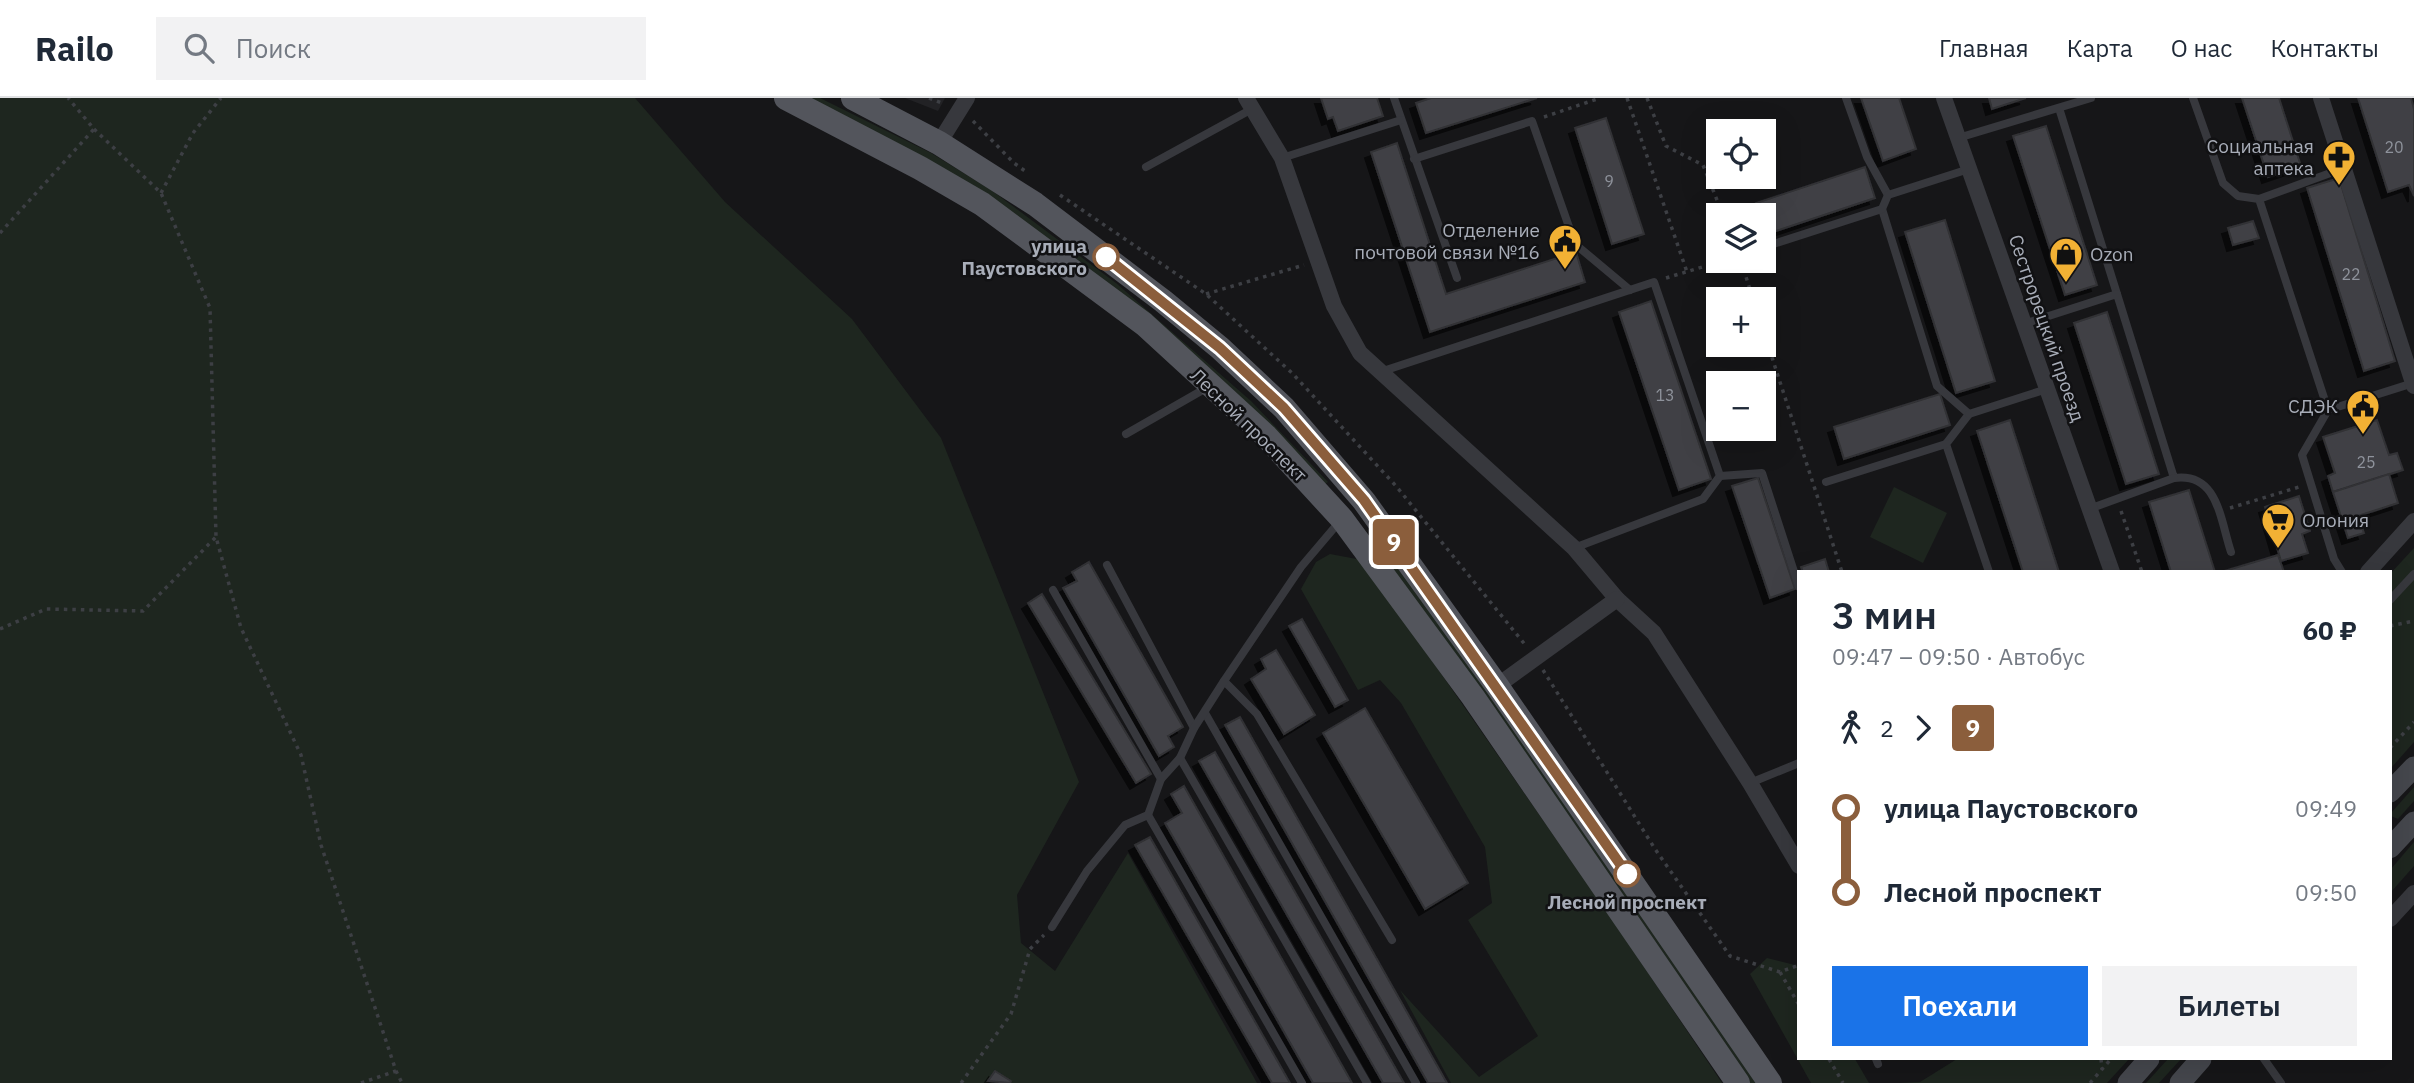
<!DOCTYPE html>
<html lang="ru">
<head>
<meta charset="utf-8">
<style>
  body { margin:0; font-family:"IBM Plex Sans",sans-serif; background:#f2f2f3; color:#1f2937; height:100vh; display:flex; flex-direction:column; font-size:26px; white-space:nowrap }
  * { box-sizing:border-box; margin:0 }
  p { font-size:23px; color:#747a83 }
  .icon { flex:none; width:38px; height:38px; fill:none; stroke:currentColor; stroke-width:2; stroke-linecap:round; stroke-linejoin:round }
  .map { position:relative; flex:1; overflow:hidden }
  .sheet { position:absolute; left:1797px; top:472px; width:595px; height:490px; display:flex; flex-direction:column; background:#fff; border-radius:0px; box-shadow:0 7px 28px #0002 }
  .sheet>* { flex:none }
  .badge { padding:0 14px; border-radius:5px; font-size:24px; line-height:46px }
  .tools { position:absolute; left:1706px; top:21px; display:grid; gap:14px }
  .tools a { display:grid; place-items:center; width:70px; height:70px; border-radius:0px; background:#fff; box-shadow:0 7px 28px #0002; font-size:35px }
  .map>.badge { position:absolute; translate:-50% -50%; box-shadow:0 0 0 4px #fff }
  .legs { display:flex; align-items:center; gap:10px; height:77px; padding:0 35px; font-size:23px }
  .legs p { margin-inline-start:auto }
  .summary { display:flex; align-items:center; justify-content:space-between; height:119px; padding:0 35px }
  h1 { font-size:38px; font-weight:600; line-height:52px }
  .cta { display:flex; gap:14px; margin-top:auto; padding:14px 35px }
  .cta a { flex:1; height:80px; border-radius:0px; background:#1a73e8; color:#fff; font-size:28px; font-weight:600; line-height:80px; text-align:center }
  .cta a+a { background:#f2f2f3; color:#1f2937 }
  ul { padding:0 35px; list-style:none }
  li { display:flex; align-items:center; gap:24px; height:84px; font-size:26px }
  li i { display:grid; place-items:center; width:10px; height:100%; margin:0 9px; background:currentColor }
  li i::after { content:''; width:18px; height:18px; margin:-9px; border:5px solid; border-radius:50%; background:#fff }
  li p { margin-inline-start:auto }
  li:first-child i { background:linear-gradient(#0000 50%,currentColor 0) }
  li:last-child i { background:linear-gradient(currentColor 50%,#0000 0) }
  header { display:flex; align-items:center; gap:42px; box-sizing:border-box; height:98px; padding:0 35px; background:#fff; border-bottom:2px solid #e0e1e3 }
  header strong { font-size:33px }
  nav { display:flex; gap:38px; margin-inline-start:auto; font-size:24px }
  .search { width:490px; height:63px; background:#f2f2f3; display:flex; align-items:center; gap:18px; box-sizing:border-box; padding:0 24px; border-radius:0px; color:#747a83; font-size:26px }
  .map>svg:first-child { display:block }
</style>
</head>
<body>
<header>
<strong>Railo</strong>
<div class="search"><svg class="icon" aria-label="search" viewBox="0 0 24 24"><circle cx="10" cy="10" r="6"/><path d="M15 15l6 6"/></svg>Поиск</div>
<nav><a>Главная</a><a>Карта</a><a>О нас</a><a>Контакты</a></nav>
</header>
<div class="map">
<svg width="2414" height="985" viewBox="0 0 2414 985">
  <defs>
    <filter id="shadow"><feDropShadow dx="-6" dy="6" stdDeviation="0" flood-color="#0009"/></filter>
  </defs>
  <rect width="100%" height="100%" fill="#161618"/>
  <polygon fill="#222225" points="905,0 945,0 938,13"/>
  <g fill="#1e261f">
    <polygon points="0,0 635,0 725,104 852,221 941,340 1079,684 1017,797 1021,845 1055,873 1128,755 1257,985 0,985"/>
    <polygon points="807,0 820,0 931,55 991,92 1116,185 1251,303 1328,384 1324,387 1119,195"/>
    <polygon points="1894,389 1947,415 1923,465 1870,439"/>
    <polygon points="1375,437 1479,580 1757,985 1747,985 1370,444"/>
    <polygon points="2414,450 2414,644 2391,670 2391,475"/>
    <polygon points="1330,456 1362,462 1618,830 1722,985 1451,985 1400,892 1479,979 1538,938 1468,822 1492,805 1485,749 1401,605 1380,582 1358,592 1301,491 1316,464"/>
    <polygon points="2414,689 2414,703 2398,721 2391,718 2391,715"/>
    <polygon points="2414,744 2414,768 2391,794 2391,771"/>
    <polygon points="1767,860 1799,868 1799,961 1855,961 1869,985 1811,985 1750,876"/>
    <polygon points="1957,961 2129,961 2107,985 1899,985 1920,984"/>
    <polygon points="2168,961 2181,961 2159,985 2146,985"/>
  </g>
  <g fill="#404145" stroke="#303034" stroke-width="2" filter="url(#shadow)">
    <polygon points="1321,0 1377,0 1383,18 1338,33 1333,19 1328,21"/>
    <polygon points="1431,0 1537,0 1426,35 1416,5"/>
    <polygon points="1861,0 1899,0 1916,51 1883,63"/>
    <polygon points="1989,0 2026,0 1992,11"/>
    <polygon points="2242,0 2279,0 2301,68 2268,79"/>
    <polygon points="2358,0 2411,0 2414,11 2414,98 2409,87 2388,94"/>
    <polygon points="1606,20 1644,136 1612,146 1575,30"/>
    <polygon points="2046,28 2097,187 2065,197 2013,38"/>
    <polygon points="1397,45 1446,196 1576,154 1585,184 1430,234 1371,54"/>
    <polygon points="1865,69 1875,100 1767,136 1764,117 1761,117 1756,105"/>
    <polygon points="2339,80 2395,263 2364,273 2307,90"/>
    <polygon points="1945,122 1995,283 1956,295 1905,134"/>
    <polygon points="2253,123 2259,140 2233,147 2228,130"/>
    <polygon points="1651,203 1711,381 1679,392 1619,214"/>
    <polygon points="2107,214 2159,376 2126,386 2074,225"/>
    <polygon points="1940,296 1950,327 1844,361 1834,329"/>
    <polygon points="2010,322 2059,474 2023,474 1977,333"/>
    <polygon points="2377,322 2389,357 2397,355 2403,372 2333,394 2328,378 2335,375 2323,339"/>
    <polygon points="2389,376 2398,405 2358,418 2364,435 2348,440 2333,394"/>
    <polygon points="1758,380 1795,491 1770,500 1732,388"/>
    <polygon points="2189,392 2215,474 2171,474 2149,404"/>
    <polygon points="2299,398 2310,433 2302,436 2308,455 2281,463 2265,409"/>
    <polygon points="2278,457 2284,474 2221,474"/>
    <polygon points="1825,461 1829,474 1803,474 1801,469"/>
    <polygon points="1089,464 1183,629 1168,638 1174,649 1159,658 1063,490 1077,483 1072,474"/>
    <polygon points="1042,496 1151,676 1136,685 1028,505"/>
    <polygon points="1302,521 1348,602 1335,609 1289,528"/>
    <polygon points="1276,552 1315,617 1284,636 1251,581 1266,571 1261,561"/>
    <polygon points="1365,610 1468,785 1425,811 1323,635"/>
    <polygon points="1240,619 1447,985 1428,985 1225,627"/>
    <polygon points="1215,654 1404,985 1383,985 1199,663"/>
    <polygon points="1184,688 1352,985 1313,985 1165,725 1182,715 1171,696"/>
    <polygon points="1150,739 1290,985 1272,985 1135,747"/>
    <polygon points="995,973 1011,983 1010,985 988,983"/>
  </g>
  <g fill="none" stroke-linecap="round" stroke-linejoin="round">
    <g stroke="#3d3f44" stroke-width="3.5" stroke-dasharray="3.5 5" stroke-linecap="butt">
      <polyline points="929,0 942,5"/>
      <polyline points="1627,0 1687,174"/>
      <polyline points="1647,0 1666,48 1703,67 1723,117"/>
      <polyline points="1544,19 1600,0"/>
      <polyline points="973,23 1014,65 1025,73"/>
      <polyline points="94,31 161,95 210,210 216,439 241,530 301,657 321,747 396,973 402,985"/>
      <polyline points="161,95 193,35 221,0"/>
      <polyline points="1060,97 1206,196 1292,275 1396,388 1527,549"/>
      <polyline points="0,135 94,31 68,0"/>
      <polyline points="1741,163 1753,201"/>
      <polyline points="1666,180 1722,163"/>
      <polyline points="1206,196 1304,167"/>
      <polyline points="1764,235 1842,474"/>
      <polyline points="2230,410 2299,389"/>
      <polyline points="2121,413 2142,474"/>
      <polyline points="2390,528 2414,523"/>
      <polyline points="0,531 46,511 143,513 216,439"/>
      <polyline points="1543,572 1655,751 1730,858 1780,874 1799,867"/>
      <polyline points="2390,650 2414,624"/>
      <polyline points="1780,874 1799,907"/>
      <polyline points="1829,961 1843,985"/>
      <polyline points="2101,961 2102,971"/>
      <polyline points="361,985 396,973"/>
      <polyline points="961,985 1011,916 1030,851 1044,837"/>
      <polyline points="2090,985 2111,961"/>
    </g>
    <g stroke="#37383d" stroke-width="8">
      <polyline points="1394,0 1457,180"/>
      <polyline points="1846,0 1867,59 1888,97"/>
      <polyline points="2193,0 2223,85 2238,98 2259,101 2328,312 2302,357 2334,461 2342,474"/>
      <polyline points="2059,10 2117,196"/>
      <polyline points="1958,40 2091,0"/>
      <polyline points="1282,60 1401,22"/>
      <polyline points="1414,61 1532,23 1575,146 1630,192"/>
      <polyline points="1146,69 1252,11"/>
      <polyline points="2259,101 2344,70"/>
      <polyline points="1882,111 1937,288 1969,316 1946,346 1989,474"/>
      <polyline points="1764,149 1882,111 1888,97 1969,71"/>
      <path d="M2024 226 2117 196 2174 380C2218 374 2220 421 2231 454"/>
      <polyline points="1380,274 1654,184 1720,378 1703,401 1574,450"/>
      <polyline points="2328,312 2413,285"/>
      <polyline points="1969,316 2047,291"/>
      <polyline points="1126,336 1208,289"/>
      <polyline points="1720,378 1762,375 1799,489"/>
      <polyline points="1826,384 1946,346"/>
      <polyline points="2089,411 2174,380"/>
      <polyline points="1107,467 1194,630"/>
      <polyline points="1053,492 1161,681"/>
      <polyline points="2390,502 2414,476"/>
      <polyline points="1224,583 1257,616 1392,842"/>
      <polyline points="1205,615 1416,985"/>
      <polyline points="1180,660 1367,985"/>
      <polyline points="1750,685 1799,665"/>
      <polyline points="1148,717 1302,985"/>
      <polyline points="1052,829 1087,773 1125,727 1148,717 1161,681 1180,660 1194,630 1224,583 1301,469 1340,423"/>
      <polyline points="1876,961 1878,966"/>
      <polyline points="2264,961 2281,985"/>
    </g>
    <g stroke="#37383d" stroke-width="16">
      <polyline points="1246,0 1282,60 1334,208 1360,255 1574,450 1617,501 1654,535 1750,685 1799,768"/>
      <polyline points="1944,0 2112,474"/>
      <polyline points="2321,0 2414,288"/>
      <polyline points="939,45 967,0"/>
      <polyline points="2368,474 2414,423"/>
      <polyline points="1497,588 1617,501"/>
      <polyline points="2390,821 2414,795"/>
    </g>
    <g stroke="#45474d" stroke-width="21">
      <polyline points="2390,694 2414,669"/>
      <polyline points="2390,750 2414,724"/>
      <polyline points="2128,985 2149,961"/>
      <polyline points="2180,985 2201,961"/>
    </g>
    <g stroke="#53555c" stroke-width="24">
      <polyline points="786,0 920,70 982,106 1144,226 1266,338 1342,421 1473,599 1738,985"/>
      <polyline points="853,0 939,45 1035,106 1163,203 1220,250 1284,310 1364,403 1497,588 1770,985"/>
    </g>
  </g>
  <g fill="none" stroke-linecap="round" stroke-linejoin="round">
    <defs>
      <polyline id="line-1" points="1106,159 1220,250 1284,310 1364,402 1627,776"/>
    </defs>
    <use href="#line-1" stroke="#fff" stroke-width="16"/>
    <use href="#line-1" stroke="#8b5e3c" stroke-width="10"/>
  </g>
  <defs>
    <symbol id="pharmacy-pin" viewBox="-11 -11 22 30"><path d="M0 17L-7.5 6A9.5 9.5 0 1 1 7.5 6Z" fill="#f2b134" stroke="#111113"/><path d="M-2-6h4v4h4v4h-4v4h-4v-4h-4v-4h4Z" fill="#111"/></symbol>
    <symbol id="civic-pin" viewBox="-11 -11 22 30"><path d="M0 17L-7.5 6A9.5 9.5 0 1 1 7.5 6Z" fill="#f2b134" stroke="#111113"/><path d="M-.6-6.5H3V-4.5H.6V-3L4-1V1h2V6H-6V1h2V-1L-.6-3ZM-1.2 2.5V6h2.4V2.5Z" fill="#111"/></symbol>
    <symbol id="shop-pin" viewBox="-11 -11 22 30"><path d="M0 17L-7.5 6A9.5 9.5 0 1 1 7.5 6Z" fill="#f2b134" stroke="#111113"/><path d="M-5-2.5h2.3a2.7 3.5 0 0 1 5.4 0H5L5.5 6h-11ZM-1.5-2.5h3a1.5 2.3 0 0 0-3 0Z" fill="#111"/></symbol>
    <symbol id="supermarket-pin" viewBox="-11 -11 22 30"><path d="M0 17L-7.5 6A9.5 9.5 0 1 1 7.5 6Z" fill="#f2b134" stroke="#111113"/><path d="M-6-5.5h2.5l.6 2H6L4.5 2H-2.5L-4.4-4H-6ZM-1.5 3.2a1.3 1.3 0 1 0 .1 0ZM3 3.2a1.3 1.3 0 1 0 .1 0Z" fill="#111"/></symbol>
  </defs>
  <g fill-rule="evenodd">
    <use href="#pharmacy-pin" x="2320" y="40" width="38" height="52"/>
    <use href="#civic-pin" x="1546" y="124" width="38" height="52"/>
    <use href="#shop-pin" x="2047" y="137" width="38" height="52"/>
    <use href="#civic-pin" x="2344" y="289" width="38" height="52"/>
    <use href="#supermarket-pin" x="2259" y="403" width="38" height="52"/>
  </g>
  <g fill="#fff" stroke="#8b5e3c" stroke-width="3.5">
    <circle cx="1106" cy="159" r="12"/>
    <circle cx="1627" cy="776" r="12"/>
  </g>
  <g text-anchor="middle" stroke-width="5" stroke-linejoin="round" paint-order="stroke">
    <g font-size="16" fill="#8e929b">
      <text x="2394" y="55">20</text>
      <text x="1609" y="89">9</text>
      <text x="2351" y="182">22</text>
      <text x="1665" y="303">13</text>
      <text x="2366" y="370">25</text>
    </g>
    <g font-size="19" fill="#a8adb8" stroke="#111113" text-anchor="end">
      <text x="2314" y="55">Социальная<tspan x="2314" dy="22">аптека</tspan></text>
      <text x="1540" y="139">Отделение<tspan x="1540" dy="22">почтовой связи №16</tspan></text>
      <text x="2090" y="163" text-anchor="start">Ozon</text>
      <text x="2338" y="315">СДЭК</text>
      <text x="2302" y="429" text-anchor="start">Олония</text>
    </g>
    <g font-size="19" font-weight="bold" fill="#a8adb8" stroke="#111113" text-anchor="end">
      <text x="1087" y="155">улица<tspan x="1087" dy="22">Паустовского</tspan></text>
      <text x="1627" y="811" text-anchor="middle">Лесной проспект</text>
    </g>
    <g font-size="19" fill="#a8adb8" stroke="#111113">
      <text transform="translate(2047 230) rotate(71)" y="7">Сестрорецкий проезд</text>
      <text transform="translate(1249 327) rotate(44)" y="7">Лесной проспект</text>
    </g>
  </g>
</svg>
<div class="tools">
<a><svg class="icon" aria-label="locate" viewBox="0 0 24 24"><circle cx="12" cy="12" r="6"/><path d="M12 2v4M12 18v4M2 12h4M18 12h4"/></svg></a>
<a><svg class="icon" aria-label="layers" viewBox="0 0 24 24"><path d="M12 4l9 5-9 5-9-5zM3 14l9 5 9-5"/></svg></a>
<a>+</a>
<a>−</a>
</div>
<b class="badge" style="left:1394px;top:444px;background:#8b5e3c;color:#fff">9</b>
<section class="sheet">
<div class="summary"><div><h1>3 мин</h1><p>09:47 – 09:50 · Автобус</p></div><b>60 ₽</b></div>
<div class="legs"><svg class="icon" aria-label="walk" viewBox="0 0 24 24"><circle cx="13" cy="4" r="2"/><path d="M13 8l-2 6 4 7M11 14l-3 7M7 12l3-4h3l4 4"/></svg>2<svg class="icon" aria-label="forward" viewBox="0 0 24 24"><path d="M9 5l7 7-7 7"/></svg><b class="badge" style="background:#8b5e3c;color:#fff">9</b></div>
<ul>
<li><i style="color:#8b5e3c"></i><b>улица Паустовского</b><p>09:49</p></li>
<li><i style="color:#8b5e3c"></i><b>Лесной проспект</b><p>09:50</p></li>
</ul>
<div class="cta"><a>Поехали</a><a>Билеты</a></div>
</section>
</div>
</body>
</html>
